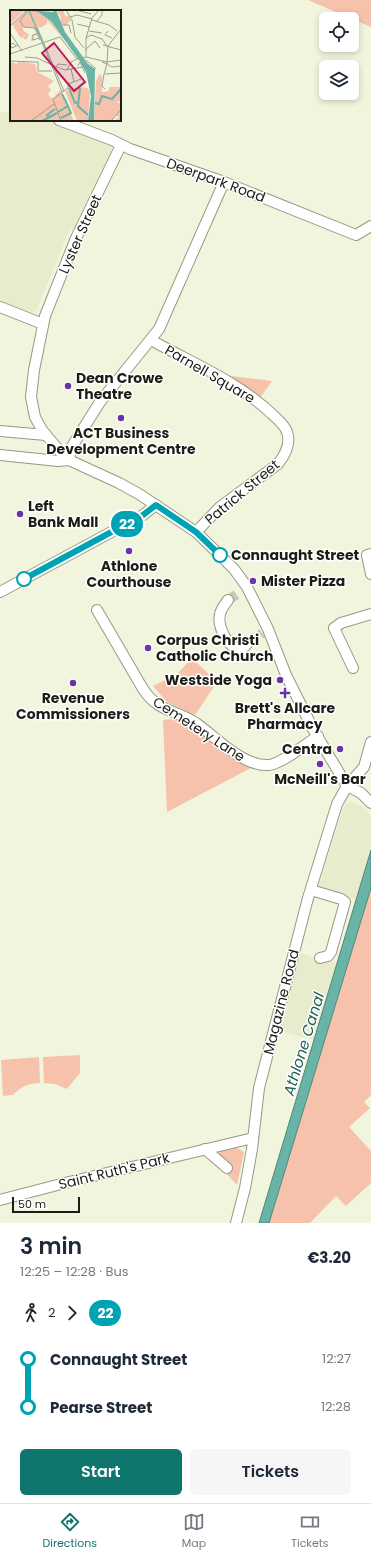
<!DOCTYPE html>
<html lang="en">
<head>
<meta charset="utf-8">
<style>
  body { margin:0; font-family:Poppins,sans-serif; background:#f6f6f7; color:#1f2937; height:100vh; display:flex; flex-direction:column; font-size:15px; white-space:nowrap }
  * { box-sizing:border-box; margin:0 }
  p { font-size:13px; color:#747a83 }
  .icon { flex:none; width:22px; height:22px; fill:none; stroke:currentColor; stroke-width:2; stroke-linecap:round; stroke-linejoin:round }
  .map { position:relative; height:1223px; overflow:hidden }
  .drawer { display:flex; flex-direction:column; background:#fff; flex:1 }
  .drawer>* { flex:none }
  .badge { padding:0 8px; border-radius:13px; font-size:14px; line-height:26px }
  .buttons { position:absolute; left:319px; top:12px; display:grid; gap:8px }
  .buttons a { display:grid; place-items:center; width:40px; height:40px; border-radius:6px; background:#fff; box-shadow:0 2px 6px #0003; font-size:20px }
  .scale { position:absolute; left:12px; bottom:10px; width:68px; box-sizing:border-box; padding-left:4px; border:2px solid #1c1d15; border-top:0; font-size:11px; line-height:14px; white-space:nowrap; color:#1c1d15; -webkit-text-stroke:3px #fff; paint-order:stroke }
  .map>.badge { position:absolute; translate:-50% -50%; box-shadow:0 0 0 2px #fff }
  .legs { display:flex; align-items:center; gap:6px; height:44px; padding:0 20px; font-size:13px }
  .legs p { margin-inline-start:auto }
  .headline { display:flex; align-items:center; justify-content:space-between; height:68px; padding:0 20px }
  h1 { font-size:22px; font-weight:600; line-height:30px }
  .cta { display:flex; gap:8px; margin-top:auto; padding:8px 20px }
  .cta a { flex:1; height:46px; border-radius:6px; background:#0f766e; color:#fff; font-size:16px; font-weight:600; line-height:46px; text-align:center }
  .cta a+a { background:#f6f6f7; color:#1f2937 }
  ul { padding:0 20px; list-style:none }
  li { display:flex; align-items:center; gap:14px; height:48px; font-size:15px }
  li i { display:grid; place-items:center; width:6px; height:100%; margin:0 5px; background:currentColor }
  li i::after { content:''; width:10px; height:10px; margin:-5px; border:3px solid; border-radius:50%; background:#fff }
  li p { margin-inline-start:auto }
  li:first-child i { background:linear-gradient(#0000 50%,currentColor 0) }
  li:last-child i { background:linear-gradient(currentColor 50%,#0000 0) }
  .menu { display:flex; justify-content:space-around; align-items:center; height:56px; border-top:1px solid #e0e1e3; background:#fff; font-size:11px; color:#747a83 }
  .menu a { display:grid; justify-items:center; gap:2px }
  .menu .active { color:#0f766e }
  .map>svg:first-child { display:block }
</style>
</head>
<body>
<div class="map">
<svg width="371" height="1223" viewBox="0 0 371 1223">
  <rect width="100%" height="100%" fill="#f2f5de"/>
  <g fill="#e8ebcc">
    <polygon points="0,112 11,112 11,120 46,120 107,141 112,146 111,151 73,229 70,229 37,309 31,313 25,313 0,303"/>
    <polygon points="350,801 360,805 371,816 371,850 356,899 318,889 343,808"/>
    <polygon points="299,953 337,963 314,1040 276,1030"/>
  </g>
  <g fill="#f7c2ab">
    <polygon points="308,0 371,0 371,27"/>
    <polygon points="231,376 272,381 260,398"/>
    <polygon points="192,658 217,682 195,715 167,702 153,686 177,674"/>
    <polygon points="172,719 181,719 253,767 167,812 163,720"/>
    <polygon points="371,888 371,1095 364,1102 370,1108 349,1127 371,1151 371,1183 346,1206 336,1196 310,1223 269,1223"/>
    <polygon points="80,1055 80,1073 67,1089 55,1084 44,1083 43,1057"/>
    <path d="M39 1057 40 1083C29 1083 20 1087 13 1095L3 1096 1 1060Z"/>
    <polygon points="237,1148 244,1152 237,1185 226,1173 230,1168 217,1155 222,1150"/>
  </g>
  <polygon fill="#68b4a6" stroke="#51877a" points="371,850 371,888 269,1223 259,1223"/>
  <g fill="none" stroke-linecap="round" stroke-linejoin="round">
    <g stroke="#c7cab6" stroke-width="10" stroke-dasharray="10 5" stroke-linecap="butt">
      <polyline points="228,600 239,593"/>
      <polyline points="248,643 262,633"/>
    </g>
    <defs>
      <g id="minor">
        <polyline points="59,120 112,140 130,149 224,182 356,235 371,226"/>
        <polyline points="0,307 43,324"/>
        <path d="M151 340C192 363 237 381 272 414 277 419 285 425 287 432 291 443 285 455 278 464L220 507 196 532"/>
        <polyline points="0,431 46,435"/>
        <polyline points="0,455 58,461 69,460 119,483 139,494 196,532 234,569 247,587 268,629 286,675 313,729 347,786"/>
        <polyline points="65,460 62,454 42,430 35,417 31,397 34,370 45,316 76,238 121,145"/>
        <polyline points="69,460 71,448 100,402 159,329 224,182"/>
        <polyline points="371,554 367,555 371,574"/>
        <polyline points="0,592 143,515 156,505"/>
        <path d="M228 600C225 604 221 609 220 614 217 626 228 650 242 649L248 643"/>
        <path d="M97 610 143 689C158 712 176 710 196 723 216 737 243 767 269 765 281 764 306 744 318 736"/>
        <polyline points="353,668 334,628 341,623 371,614"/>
        <polyline points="347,786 361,793 371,803"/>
        <polyline points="311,890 341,899 345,902 331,952 328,956 320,958"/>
        <polyline points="205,1149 227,1168"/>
        <polyline points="0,1200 65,1183 253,1138"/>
        <polyline points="236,1223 245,1188 252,1149 259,1088 308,898 337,804 347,786 364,767 371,742"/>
      </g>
    </defs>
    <use href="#minor" stroke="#979984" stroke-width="12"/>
    <use href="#minor" stroke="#fff" stroke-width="10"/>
  </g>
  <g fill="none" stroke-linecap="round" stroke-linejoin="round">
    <defs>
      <polyline id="line-1" points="24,579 143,515 156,505 196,532 220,555"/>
    </defs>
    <use href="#line-1" stroke="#fff" stroke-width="9"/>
    <use href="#line-1" stroke="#00a3b4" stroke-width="6"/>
  </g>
  <g fill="#6c33a9" stroke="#fff" stroke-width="1.5">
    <circle cx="68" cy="386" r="4"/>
    <circle cx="121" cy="418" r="4"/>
    <circle cx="20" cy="514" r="4"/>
    <circle cx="129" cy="551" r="4"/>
    <circle cx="253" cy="581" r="4"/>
    <circle cx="148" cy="648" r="4"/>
    <circle cx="280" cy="680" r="4"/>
    <circle cx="73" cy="683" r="4"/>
    <path d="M283 687h4v4h4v4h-4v4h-4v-4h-4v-4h4z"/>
    <circle cx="340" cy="749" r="4"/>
    <circle cx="320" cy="764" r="4"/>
  </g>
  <g fill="#fff" stroke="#00a3b4" stroke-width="2">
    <circle cx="220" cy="555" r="7"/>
    <circle cx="24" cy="579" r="7"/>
  </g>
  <g text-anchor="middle" stroke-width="3" stroke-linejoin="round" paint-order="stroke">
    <g font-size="14" fill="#1c1d15" stroke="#fff">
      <text transform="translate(216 180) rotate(20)" y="5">Deerpark Road</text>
      <text transform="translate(80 234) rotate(-66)" y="5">Lyster Street</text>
      <text transform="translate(210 374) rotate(30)" y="5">Parnell Square</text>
      <text transform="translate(242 492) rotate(-40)" y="5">Patrick Street</text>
      <text transform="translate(199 729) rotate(33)" y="5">Cemetery Lane</text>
      <text transform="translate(281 1002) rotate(-76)" y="5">Magazine Road</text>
      <text transform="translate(114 1171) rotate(-14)" y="5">Saint Ruth's Park</text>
    </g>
    <g font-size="14" font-weight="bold" fill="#1c1d15" stroke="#fff">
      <text x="76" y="383" text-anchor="start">Dean Crowe<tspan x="76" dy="16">Theatre</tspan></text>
      <text x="121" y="438">ACT Business<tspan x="121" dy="16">Development Centre</tspan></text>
      <text x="28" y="511" text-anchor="start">Left<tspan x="28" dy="16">Bank Mall</tspan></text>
      <text x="129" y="571">Athlone<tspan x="129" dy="16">Courthouse</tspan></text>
      <text x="261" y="586" text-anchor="start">Mister Pizza</text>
      <text x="156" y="645" text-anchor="start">Corpus Christi<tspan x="156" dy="16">Catholic Church</tspan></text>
      <text x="272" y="685" text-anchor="end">Westside Yoga</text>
      <text x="73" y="703">Revenue<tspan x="73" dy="16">Commissioners</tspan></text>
      <text x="285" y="713">Brett's Allcare<tspan x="285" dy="16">Pharmacy</tspan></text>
      <text x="332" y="754" text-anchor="end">Centra</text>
      <text x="320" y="784">McNeill's Bar</text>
    </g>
    <g font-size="14" font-weight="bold" fill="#1c1d15" stroke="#fff" text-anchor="start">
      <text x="231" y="560">Connaught Street</text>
    </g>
    <g font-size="15" font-style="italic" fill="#236056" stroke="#fff">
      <text transform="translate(304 1044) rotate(-73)" y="5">Athlone Canal</text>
    </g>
  </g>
  <g transform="translate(10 10)">
    <rect width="111" height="111" fill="#f2f5de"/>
    <path d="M0 0H15L1 13ZM18 0 25 17 30 30 27 23 22 27 24 31H21L22 25 27 23 26 21 23 18 13 17V20L19 25 16 30 13 28 16 24 12 28 9 26 2 14ZM46 0H53L56 7 58 5 61 10 55 16 50 14 51 7ZM20 1 28 2 40 10 55 31 37 10V14L30 18 27 16 32 32ZM8 51 25 54 27 62 44 71 38 76 41 80 38 84 41 88 47 87 45 86 50 80 64 111H51L43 92 51 111H0V56L2 52 7 54ZM89 64 92 66V82L99 81V77H111V91L106 93H111V103H108L111 105V111H104L109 107 106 105 101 111H84L86 71ZM70 77 78 78 80 83 78 111H67L55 81Z" fill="#f7c2ab"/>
    <path d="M18 0 43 2 46 0 55 22 78 54 85 59 84 111H78L81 86 76 62 69 50 41 11 28 2 20 1 42 55H41Z" fill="#68b4a6"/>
    <path fill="none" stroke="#68b4a6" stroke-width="2" d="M59 78 65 93 68 92M70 78 68 96 78 105M52 84 58 96M85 93 89 94 92 86 102 89 111 79M48 102 58 96 61 103 51 108M39 107 37 105 45 99M32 111 47 103"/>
    <path fill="none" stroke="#9c9f8e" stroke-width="1" d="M18 0 10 11 14 17 25 18 30 30M56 0 62 10 65 27 74 38M66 0 81 4M60 7 67 5 82 9M82 10 99 15 107 21M87 11 92 5V0M67 14 80 17M53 15H59L61 23M0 16 17 0M27 17 54 81M111 19 98 36 97 54 102 57 111 56M79 21 92 23M98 21 95 25 102 28M0 23 12 41M27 24 23 25V30L29 28M76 28 81 25 92 29 97 36M93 35 111 40M6 36 3 33 0 35 2 38 8 35M75 40 85 31 90 38M0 44 50 27 67 49M15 47 27 48 44 56M76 47V28L82 8 89 0M67 49 76 47 97 52M76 50 86 59M0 51 25 52M25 52H28V61H42M92 52 97 54 94 64M97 52 111 50M42 56 52 82M44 56 55 60 73 57M68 56 70 52 75 63M46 57 48 54 57 55M61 59 64 72M57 60 61 52 67 49M94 64 92 76 95 79M95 64 110 63M21 111 44 94M51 111 43 89 58 78V74L71 69M101 111 111 100"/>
    <path fill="#c2185b" fill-opacity="0.15" stroke="#c2185b" stroke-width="2" d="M44 33 75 72 64 81 32 43Z"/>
    <rect width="111" height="111" fill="none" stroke="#1c1d15" stroke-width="2"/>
  </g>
</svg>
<div class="buttons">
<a><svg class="icon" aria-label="locate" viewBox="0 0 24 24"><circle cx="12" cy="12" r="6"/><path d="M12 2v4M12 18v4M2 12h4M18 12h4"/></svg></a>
<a><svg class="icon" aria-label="layers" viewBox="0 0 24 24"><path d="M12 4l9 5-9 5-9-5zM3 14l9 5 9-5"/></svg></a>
</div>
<div class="scale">50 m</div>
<b class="badge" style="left:127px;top:524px;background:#00a3b4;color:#fff">22</b>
</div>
<section class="drawer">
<div class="headline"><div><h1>3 min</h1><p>12:25 – 12:28 · Bus</p></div><b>€3.20</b></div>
<div class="legs"><svg class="icon" aria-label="walk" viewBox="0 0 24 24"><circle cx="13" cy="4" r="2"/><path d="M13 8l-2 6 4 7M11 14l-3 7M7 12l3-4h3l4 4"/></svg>2<svg class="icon" aria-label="forward" viewBox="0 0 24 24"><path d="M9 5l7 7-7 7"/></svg><b class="badge" style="background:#00a3b4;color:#fff">22</b></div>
<ul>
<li><i style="color:#00a3b4"></i><b>Connaught Street</b><p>12:27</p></li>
<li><i style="color:#00a3b4"></i><b>Pearse Street</b><p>12:28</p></li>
</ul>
<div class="cta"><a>Start</a><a>Tickets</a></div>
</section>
<nav class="menu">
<a class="active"><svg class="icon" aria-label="directions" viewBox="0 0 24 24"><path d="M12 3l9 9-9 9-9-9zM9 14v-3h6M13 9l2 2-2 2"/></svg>Directions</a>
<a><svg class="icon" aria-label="map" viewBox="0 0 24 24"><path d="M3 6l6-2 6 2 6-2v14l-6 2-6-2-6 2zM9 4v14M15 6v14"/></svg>Map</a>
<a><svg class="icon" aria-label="tickets" viewBox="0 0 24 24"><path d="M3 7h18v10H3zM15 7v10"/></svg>Tickets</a>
</nav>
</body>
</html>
